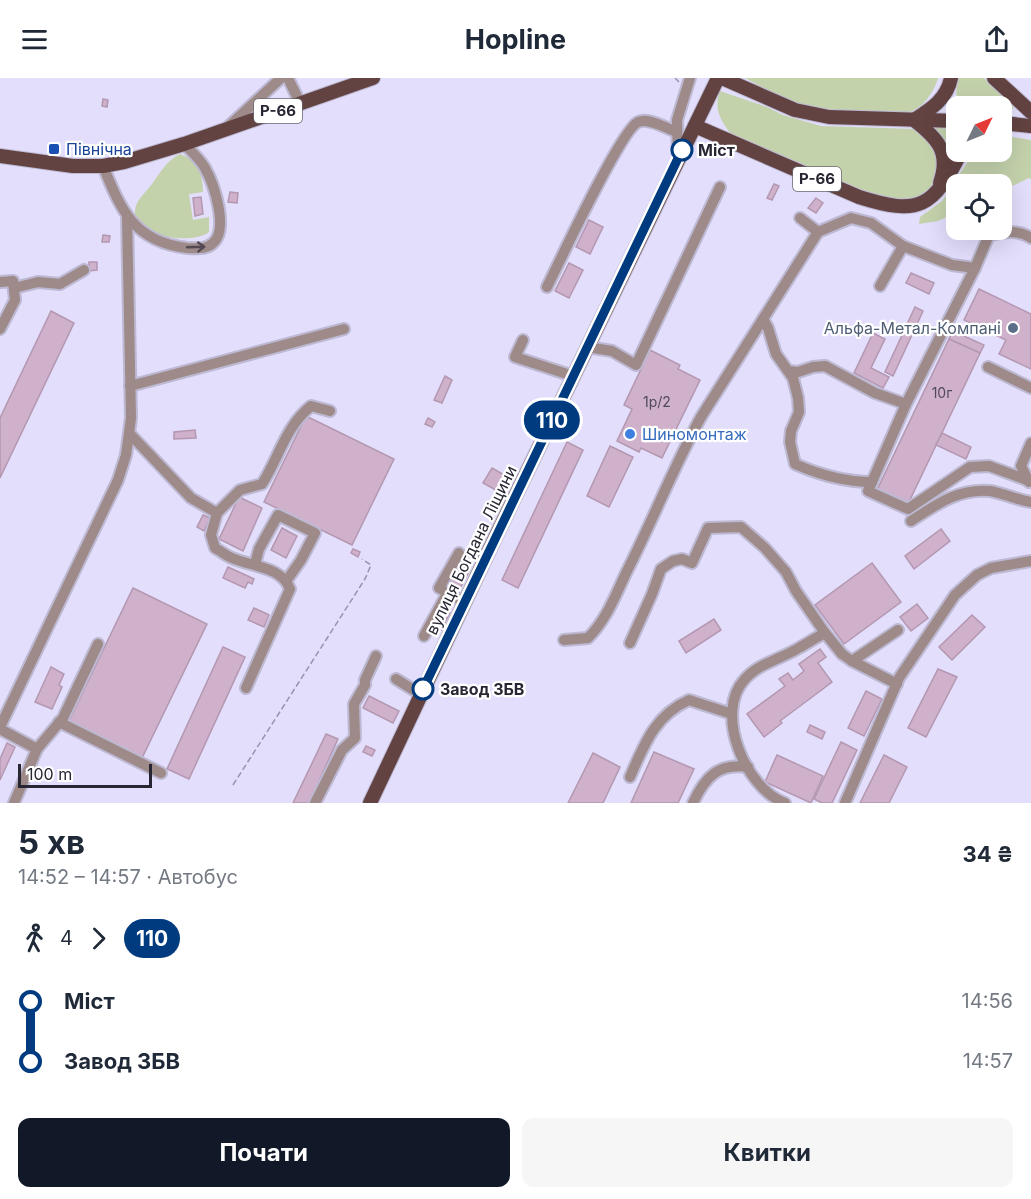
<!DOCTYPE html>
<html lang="uk">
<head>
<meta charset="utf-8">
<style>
  body { margin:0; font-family:Inter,sans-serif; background:#f6f6f7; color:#1f2937; height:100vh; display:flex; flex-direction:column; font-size:22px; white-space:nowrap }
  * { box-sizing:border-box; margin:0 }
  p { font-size:20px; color:#747a83 }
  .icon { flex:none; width:33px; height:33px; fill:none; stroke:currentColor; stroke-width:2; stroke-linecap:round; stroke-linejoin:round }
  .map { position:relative; height:725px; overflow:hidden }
  .details { display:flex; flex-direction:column; background:#fff; flex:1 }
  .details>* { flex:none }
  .badge { padding:0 12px; border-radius:20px; font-size:21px; line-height:39px }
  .needle { width:39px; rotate:47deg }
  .fabs { position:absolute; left:946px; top:18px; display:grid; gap:12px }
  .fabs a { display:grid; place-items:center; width:66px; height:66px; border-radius:12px; background:#fff; box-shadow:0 6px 24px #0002; font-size:30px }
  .scale { position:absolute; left:18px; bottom:15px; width:134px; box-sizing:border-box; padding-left:6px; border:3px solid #292634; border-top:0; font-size:16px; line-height:21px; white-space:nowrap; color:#292634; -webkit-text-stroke:4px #fff; paint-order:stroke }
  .map>.badge { position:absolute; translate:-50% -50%; box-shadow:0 0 0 3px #fff }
  .legs { display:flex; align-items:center; gap:9px; height:66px; padding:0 18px; font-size:20px }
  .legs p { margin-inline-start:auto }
  .summary { display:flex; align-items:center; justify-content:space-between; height:102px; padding:0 18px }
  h1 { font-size:33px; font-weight:700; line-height:45px }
  .primary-button { display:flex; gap:12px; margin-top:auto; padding:12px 18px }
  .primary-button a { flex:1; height:69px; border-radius:12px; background:#111827; color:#fff; font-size:24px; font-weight:700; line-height:69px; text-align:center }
  .primary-button a+a { background:#f6f6f7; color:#1f2937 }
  ul { padding:0 18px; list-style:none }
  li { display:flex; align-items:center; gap:21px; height:60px; font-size:22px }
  li i { display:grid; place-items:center; width:9px; height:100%; margin:0 8px; background:currentColor }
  li i::after { content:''; width:15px; height:15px; margin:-8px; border:4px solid; border-radius:50%; background:#fff }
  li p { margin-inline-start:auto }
  li:first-child i { background:linear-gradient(#0000 50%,currentColor 0) }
  li:last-child i { background:linear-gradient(currentColor 50%,#0000 0) }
  header { display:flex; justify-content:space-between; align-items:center; height:78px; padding:0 18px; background:#fff; font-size:27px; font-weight:700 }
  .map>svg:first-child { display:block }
</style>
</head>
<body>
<header><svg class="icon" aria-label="menu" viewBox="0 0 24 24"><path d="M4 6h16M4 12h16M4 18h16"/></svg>Hopline<svg class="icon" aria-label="share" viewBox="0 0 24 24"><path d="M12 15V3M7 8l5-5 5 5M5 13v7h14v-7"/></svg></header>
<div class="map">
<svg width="1031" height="725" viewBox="0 0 1031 725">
  <rect width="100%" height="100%" fill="#e2defb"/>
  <g fill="#c4d2ac">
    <path d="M745 0H938C935 12 923 31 909 34 883 40 826 33 799 26 781 21 762 9 745 0Z"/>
    <polygon points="958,0 984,0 1014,28 1011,34 1002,37 1002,28 963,28 956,16"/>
    <path d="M720 13 767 29 783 37 821 48 915 51C943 71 943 91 926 119L894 127 732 57C721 44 713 30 720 13Z"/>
    <polygon points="931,47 957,48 957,72 949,91 942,60"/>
    <polygon points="1006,58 1031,62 1031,101 1029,100 1002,113 1002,106 957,106 957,134 938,143 919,146 920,139 942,123 974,74 1002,74 1002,59"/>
    <path d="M180 76C198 82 203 97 203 114L189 116 193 142 209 139V154C193 167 133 160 135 133 135 123 146 114 152 106 160 95 167 82 180 76Z"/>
  </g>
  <g fill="#cfb1cc" stroke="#b497b1" stroke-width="1.5">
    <polygon points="103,21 108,22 107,29 102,28"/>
    <polygon points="774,106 779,108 772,122 767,120"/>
    <polygon points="230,114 238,115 237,125 228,124"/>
    <polygon points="201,119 203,136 195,138 193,120"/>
    <polygon points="816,120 823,125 816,135 808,130"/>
    <polygon points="589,142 603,149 590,176 576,169"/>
    <polygon points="103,157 110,158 109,164 102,164"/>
    <polygon points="89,184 97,184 97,192 89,193"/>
    <polygon points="569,185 583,192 569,220 555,213"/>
    <polygon points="911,195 934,205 929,216 906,205"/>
    <polygon points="979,211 1031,236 1031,291 999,276 1006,262 964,242"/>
    <polygon points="915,229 923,233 893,298 885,294"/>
    <polygon points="51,233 74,245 0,400 0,340"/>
    <polygon points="953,253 984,267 980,275 949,261"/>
    <polygon points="873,255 885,261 871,290 889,299 883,310 854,295"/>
    <polygon points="949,261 980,275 908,426 877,412"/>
    <polygon points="650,272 680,287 678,291 700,302 662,380 641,370 639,374 617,363 632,331 624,327"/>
    <polygon points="445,298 452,302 442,325 434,322"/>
    <polygon points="306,338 394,381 352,467 264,424"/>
    <polygon points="428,340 435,344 432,349 425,346"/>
    <polygon points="195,352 196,360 174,361 174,354"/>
    <polygon points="942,355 971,369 966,381 936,367"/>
    <polygon points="567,364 583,372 518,510 502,502"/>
    <polygon points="610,368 633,379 609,429 587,418"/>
    <polygon points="492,390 511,401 503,416 483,405"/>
    <polygon points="239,419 262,430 243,473 219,461"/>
    <polygon points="203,437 210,440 204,453 197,449"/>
    <polygon points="282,450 297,458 286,480 271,472"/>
    <polygon points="941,451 950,463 914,491 905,478"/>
    <polygon points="353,471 360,474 358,479 351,475"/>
    <polygon points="872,485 901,524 844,566 815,527"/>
    <polygon points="459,486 470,492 459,512 448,506"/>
    <polygon points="228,489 254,501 252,506 248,504 245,510 223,500"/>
    <polygon points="133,510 207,546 142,680 68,645"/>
    <polygon points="917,526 928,540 911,553 900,539"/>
    <polygon points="254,530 269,537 264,549 248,542"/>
    <polygon points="445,533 450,535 441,552 437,550"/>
    <polygon points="972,537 985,549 952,582 939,569"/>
    <polygon points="714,541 721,552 686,575 679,563"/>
    <polygon points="223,569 245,579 189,701 167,691"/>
    <polygon points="820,571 826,579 818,585 832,604 780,643 782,645 764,659 747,636 785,608 779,601 788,595 793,602 804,593 799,586"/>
    <polygon points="51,589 64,596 59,607 62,609 52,631 35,624"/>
    <polygon points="938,591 957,599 926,659 908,650"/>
    <polygon points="866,613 882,621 864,658 848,650"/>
    <polygon points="369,618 399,633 393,645 363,630"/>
    <polygon points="810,647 825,654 822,661 807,654"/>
    <polygon points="326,656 338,661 309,725 293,725"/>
    <polygon points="841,664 857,672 832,725 822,725 814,721"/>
    <polygon points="7,665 15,669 0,702 0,681"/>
    <polygon points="366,668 375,672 372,678 363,674"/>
    <polygon points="654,674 694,691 678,725 631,725"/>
    <polygon points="593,675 620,689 603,725 568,725"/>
    <polygon points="777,677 823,698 811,725 765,704"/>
    <polygon points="884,677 907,689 889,725 860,725"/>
  </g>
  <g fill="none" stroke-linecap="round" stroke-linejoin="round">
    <defs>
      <g id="minor">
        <polyline points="288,0 300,25"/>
        <polyline points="228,49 281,0"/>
        <polyline points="678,82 677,42 690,0"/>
        <path d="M103 88C121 132 134 164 187 170 196 170 206 172 213 165 229 151 214 106 205 90 200 81 192 74 184 66"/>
        <polyline points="800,140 818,154"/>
        <polyline points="0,204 13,203 15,222 0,251"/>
        <polyline points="880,208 903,168"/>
        <path d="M547 209C559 185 621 52 638 44 649 39 667 51 677 54"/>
        <polyline points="14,210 38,204 60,206 84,192"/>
        <path d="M763 241 768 250 776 276 793 300 798 320 799 334 791 353 790 364 795 386C820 397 844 404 872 404"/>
        <polyline points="523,262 515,279 573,298"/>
        <polyline points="587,269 612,273 636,287 720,109"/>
        <polyline points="988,289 1031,310"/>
        <polyline points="789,293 798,294 813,289 825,288 875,315 906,326"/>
        <polyline points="130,308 344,251"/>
        <path d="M130 356 191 420 217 435 211 457 215 470C221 473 226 478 232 480 252 489 281 488 290 511L246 610"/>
        <path d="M1027 402 989 388 970 389 908 431 868 413 906 326 975 190 989 157C1004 154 1018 151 1031 160"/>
        <polyline points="1029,404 1021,388 1031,365"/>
        <path d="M217 435 240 412 262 406C279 380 285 349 311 328L330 333"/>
        <path d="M911 443C936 427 958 410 990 413 1003 415 1017 422 1031 424"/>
        <polyline points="459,475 439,510 464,524"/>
        <polyline points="255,486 259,471 278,437 315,455 301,482 287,502"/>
        <polyline points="424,558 447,516"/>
        <path d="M564 562 588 560C607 541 616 516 627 493 653 442 674 388 701 339L818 154 851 140 871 145 903 168 952 187 975 190"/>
        <polyline points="630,565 652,516 661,491 673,483 682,481 692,485 708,450 741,449 765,470 786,494 796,513 825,555"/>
        <polyline points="852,583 898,552"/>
        <polyline points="396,601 420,616"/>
        <polyline points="59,644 161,695"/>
        <polyline points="0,649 118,402 126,377 131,340 127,138"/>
        <polyline points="0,651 37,671 14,725"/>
        <polyline points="37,671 63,640 98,566"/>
        <path d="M630 699C644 667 655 637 689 622L732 636"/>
        <polyline points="315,725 342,672 355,660 354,626 365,607 365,602 376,578"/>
        <path d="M693 725C705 699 718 685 748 689"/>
        <path d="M785 725C746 711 713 635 745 601 758 586 780 581 797 571 806 566 815 560 825 555L842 576 852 583 897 606"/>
        <polyline points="845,725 899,600 955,517 977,497 991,490 1031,483"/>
      </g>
      <g id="major">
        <polyline points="722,0 795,32 829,39 957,43"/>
        <polyline points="994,0 1031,34"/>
        <path d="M914 42C937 60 951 74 940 105"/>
        <path d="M914 42C931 31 947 21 951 0"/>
        <polyline points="1002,45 1031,48"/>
        <path d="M695 48 859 119C919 138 933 130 961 74"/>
        <polyline points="0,78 73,88 103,88 124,84 184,66 373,0"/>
        <polyline points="370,725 496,458 718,0"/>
      </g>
    </defs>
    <use href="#minor" stroke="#bdb9d3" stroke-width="14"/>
    <use href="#major" stroke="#bdb9d3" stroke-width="16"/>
    <g stroke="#9794aa" stroke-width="1.5" stroke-dasharray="6 3" stroke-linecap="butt">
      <polyline points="675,0 679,4"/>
      <polyline points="233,707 365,501 371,487 362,481"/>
    </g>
    <use href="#minor" stroke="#9d8a89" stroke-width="10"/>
    <use href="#major" stroke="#624342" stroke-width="14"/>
  </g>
  <defs><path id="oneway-shaft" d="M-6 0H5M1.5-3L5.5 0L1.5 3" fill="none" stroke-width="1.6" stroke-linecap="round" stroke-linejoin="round" transform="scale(1.5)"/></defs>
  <use stroke="#524952" href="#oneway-shaft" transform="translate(196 169) rotate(-2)"/>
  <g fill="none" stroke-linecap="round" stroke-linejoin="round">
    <defs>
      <polyline id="line-1" points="423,611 682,72"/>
    </defs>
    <use href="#line-1" stroke="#fff" stroke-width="14"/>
    <use href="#line-1" stroke="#003b80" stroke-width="9"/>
  </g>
  <rect fill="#1a4fb4" stroke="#fff" stroke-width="2" x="48" y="65" width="12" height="12" rx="3"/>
  <g fill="#fff" stroke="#003b80" stroke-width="3">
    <circle cx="682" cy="72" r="10"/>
    <circle cx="423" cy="611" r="10"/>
  </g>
  <circle fill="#5c6f8a" stroke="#fff" stroke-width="2" cx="1013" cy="250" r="6"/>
  <circle fill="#3f7fe0" stroke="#fff" stroke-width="2" cx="630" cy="356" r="6"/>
  <g text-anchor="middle" stroke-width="4.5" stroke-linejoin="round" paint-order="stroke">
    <g font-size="14" fill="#52495a">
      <text x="942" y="320">10г</text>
      <text x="657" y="329">1р/2</text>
    </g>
    <g fill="#fff" stroke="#696771" stroke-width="1.5">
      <rect x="254" y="21" width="48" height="24" rx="4.5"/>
      <rect x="793" y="89" width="48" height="24" rx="4.5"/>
    </g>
    <g font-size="15" font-weight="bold" fill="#292634">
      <text x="278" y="38">Р-66</text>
      <text x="817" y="106">Р-66</text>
    </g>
    <g font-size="16" fill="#164399" stroke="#fff" text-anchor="start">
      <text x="66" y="77">Північна</text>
    </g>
    <g font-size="16" font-weight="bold" fill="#292634" stroke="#fff" text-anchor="start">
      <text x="698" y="78">Міст</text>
      <text x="440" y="617">Завод ЗБВ</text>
    </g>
    <g font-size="16" fill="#4e5e75" stroke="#fff" text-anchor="end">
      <text x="1001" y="256">Альфа-Метал-Компані</text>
    </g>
    <g font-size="16" fill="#366cbe" stroke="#fff" text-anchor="start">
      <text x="642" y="362">Шиномонтаж</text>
    </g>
    <g font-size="16" fill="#292634" stroke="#fff">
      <text transform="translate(471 472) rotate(-64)" y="6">вулиця Богдана Ліщини</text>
    </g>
  </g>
</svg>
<div class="fabs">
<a><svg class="needle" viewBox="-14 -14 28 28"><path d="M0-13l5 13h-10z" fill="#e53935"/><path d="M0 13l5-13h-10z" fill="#747a83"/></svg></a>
<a><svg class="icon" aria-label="locate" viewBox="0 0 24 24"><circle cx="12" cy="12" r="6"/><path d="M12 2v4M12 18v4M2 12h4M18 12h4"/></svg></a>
</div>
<div class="scale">100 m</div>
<b class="badge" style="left:552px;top:342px;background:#003b80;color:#fff">110</b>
</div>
<section class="details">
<div class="summary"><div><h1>5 хв</h1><p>14:52 – 14:57 · Автобус</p></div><b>34 ₴</b></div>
<div class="legs"><svg class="icon" aria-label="walk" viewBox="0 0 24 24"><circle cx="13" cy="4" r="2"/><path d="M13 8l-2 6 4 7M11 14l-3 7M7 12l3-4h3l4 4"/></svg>4<svg class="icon" aria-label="forward" viewBox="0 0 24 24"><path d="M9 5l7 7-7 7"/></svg><b class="badge" style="background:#003b80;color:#fff">110</b></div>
<ul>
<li><i style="color:#003b80"></i><b>Міст</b><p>14:56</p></li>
<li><i style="color:#003b80"></i><b>Завод ЗБВ</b><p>14:57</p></li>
</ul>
<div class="primary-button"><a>Почати</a><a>Квитки</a></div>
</section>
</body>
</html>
